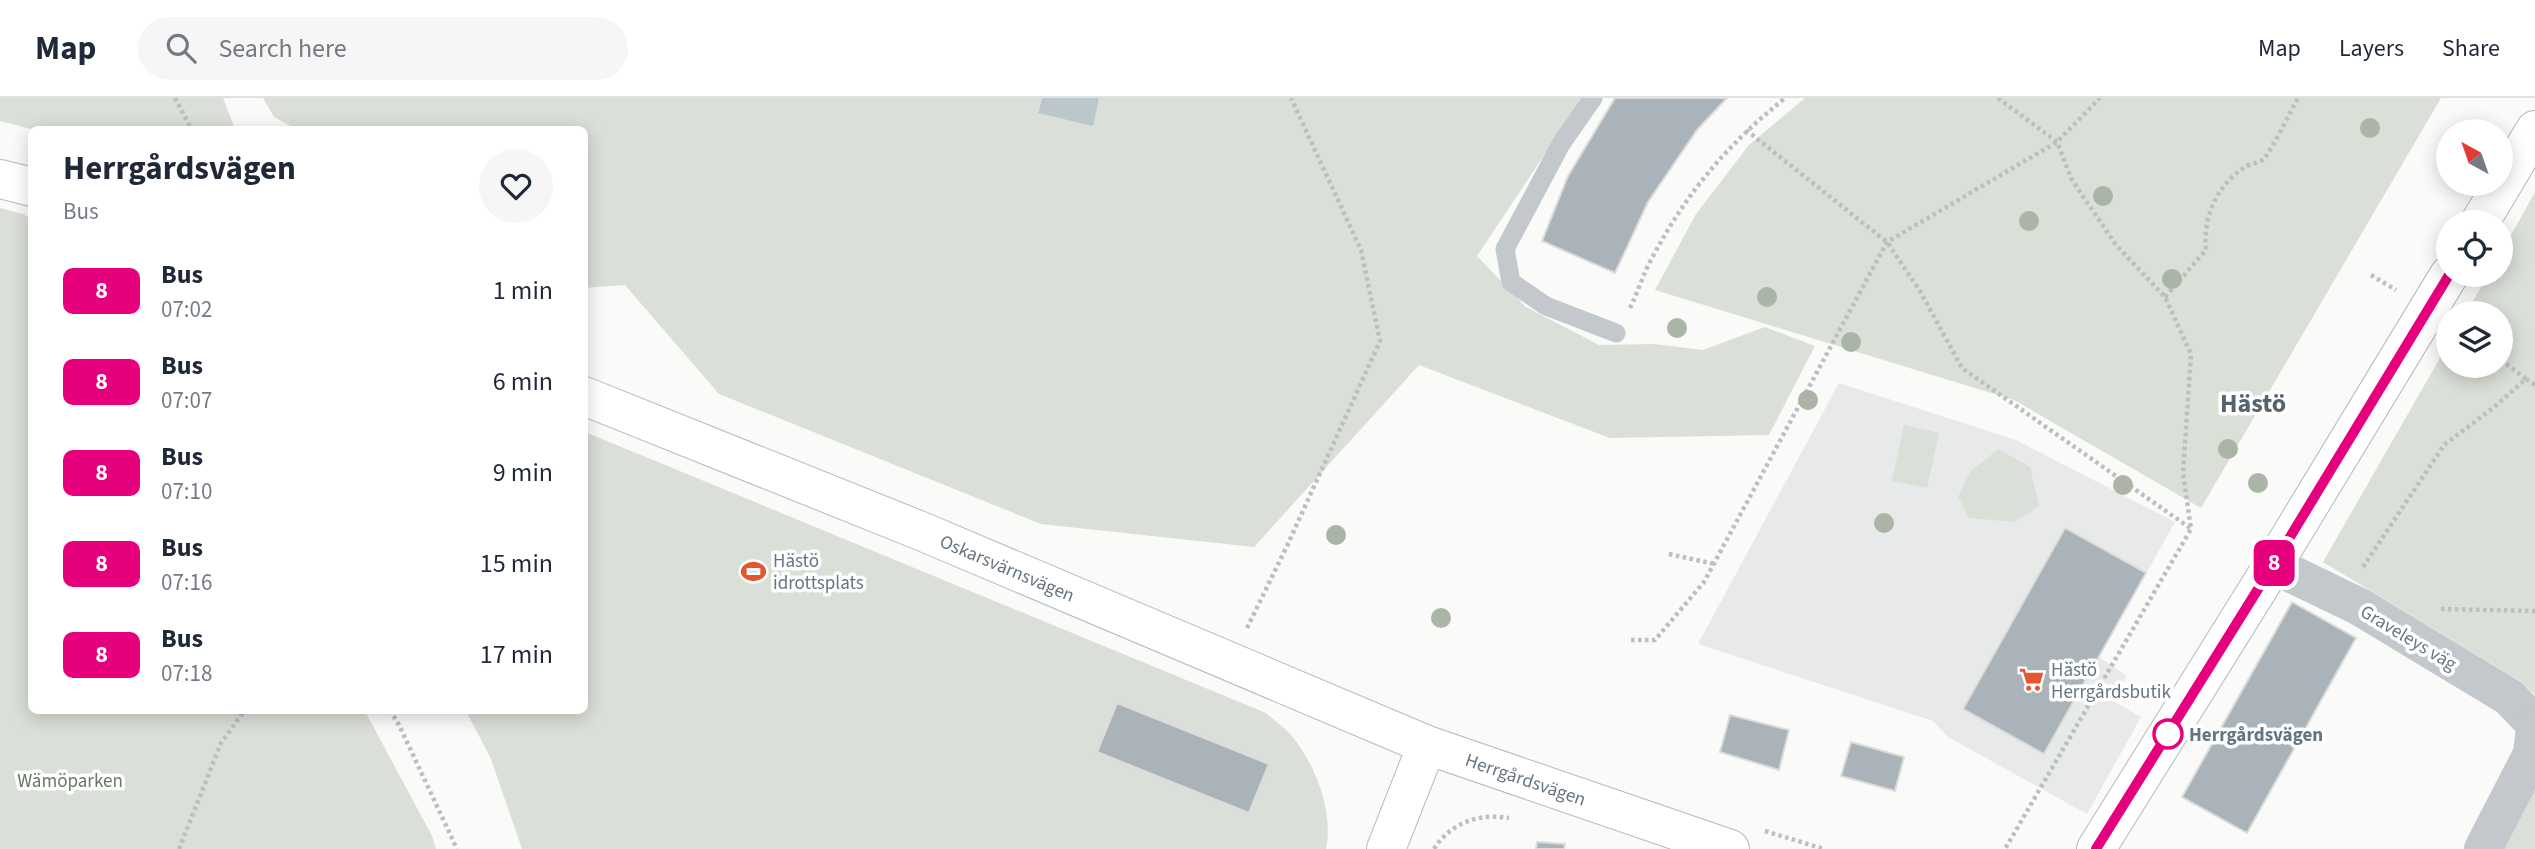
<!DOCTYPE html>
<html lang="en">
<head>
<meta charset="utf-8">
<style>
  body { margin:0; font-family:"Source Sans 3",sans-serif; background:#f6f6f7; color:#1f2937; height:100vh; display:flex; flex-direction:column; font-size:26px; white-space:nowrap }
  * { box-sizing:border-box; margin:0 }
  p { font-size:23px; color:#747a83 }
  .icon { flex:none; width:38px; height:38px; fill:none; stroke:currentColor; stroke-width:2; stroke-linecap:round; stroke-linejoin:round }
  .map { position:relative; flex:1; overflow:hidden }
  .drawer { position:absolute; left:28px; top:28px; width:560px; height:588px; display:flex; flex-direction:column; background:#fff; border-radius:10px; box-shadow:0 4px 18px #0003 }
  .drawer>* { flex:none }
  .badge { padding:0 14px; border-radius:10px; font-size:24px; line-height:46px }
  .needle { width:46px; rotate:320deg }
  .buttons { position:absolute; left:2436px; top:21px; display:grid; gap:14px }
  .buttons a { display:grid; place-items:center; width:77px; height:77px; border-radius:50%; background:#fff; box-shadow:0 4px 18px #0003; font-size:35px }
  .map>.badge { position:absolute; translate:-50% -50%; box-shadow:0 0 0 4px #fff }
  .round { display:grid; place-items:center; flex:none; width:74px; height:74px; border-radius:37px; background:#f6f6f7 }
  .summary { display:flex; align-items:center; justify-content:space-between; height:119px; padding:0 35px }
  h1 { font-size:33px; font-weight:700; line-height:52px }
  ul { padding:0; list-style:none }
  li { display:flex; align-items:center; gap:21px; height:91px; padding:0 35px }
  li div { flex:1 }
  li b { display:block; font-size:26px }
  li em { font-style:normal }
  li .badge { min-width:77px; font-weight:700; text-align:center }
  header { display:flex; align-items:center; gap:42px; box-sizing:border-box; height:98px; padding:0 35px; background:#fff; border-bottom:2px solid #e0e1e3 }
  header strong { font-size:33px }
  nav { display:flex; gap:38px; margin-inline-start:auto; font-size:24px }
  .search { width:490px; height:63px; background:#f6f6f7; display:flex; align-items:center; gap:18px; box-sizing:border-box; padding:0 24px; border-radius:38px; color:#747a83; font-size:26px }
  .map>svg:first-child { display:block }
</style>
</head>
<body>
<header>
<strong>Map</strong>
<div class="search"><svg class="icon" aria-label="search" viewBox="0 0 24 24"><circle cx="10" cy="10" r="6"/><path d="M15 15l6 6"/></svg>Search here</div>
<nav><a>Map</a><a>Layers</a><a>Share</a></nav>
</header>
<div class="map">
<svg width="2535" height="751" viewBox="0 0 2535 751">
  <rect width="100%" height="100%" fill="#fafaf8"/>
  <path fill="#e8e9e9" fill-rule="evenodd" d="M1839 285 2016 342 2175 424 2099 559 2127 578 2112 602 2141 619 2087 716 1948 639 1933 623 1698 546ZM1958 399 2015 423 1969 420Z"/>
  <g fill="#dadfd7">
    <polygon points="0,0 223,0 235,31 35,32 0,23"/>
    <polygon points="263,0 1042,0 1038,14 1099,2 1099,0 1582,0 1477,158 1526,209 1599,247 1654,246 1703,252 1765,229 1815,248 1769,337 1610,340 1419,267 1254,449 1041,426 719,296 625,187 585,190 584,32 296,31 274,19"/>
    <polygon points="1805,0 2441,0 2201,410 2014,302 1655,192 1696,116 1749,47"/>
    <polygon points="2535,94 2535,597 2520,583 2323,464 2448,246 2448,268 2501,268 2501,215 2466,215 2488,177 2501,177 2501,155"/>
    <polygon points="0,110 23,116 31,121 32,612 365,613 432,738 436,751 0,751"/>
    <polygon points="1904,327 1939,335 1927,390 1892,383"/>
    <path d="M585 334 1266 615C1274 622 1284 629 1291 637 1315 666 1334 713 1326 751H522L491 661 466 613 584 612Z"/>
    <polygon points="1998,351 2030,369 2039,408 2015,424 1969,420 1958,399 1970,374"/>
    <polygon points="2535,678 2535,751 2498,751"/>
  </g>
  <polygon fill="#bbc7cb" points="1042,0 1099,0 1093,28 1038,15"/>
  <g fill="#aab3b9" stroke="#dcdcda" stroke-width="2">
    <polygon points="1615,0 1727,0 1697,32 1648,104 1615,175 1542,143 1568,78"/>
    <polygon points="2065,430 2146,475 2044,656 1963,611"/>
    <polygon points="2292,504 2356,540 2247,735 2182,699"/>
    <polygon points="1117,605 1269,666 1249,715 1097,654"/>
    <polygon points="1730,617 1789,632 1779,672 1720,654"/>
    <polygon points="1851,644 1904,659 1895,693 1841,678"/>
    <polygon points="1537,744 1565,746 1564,751 1536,751"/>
  </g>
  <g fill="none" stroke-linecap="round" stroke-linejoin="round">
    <defs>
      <g id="secondary">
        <polyline points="0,81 32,89"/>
        <polyline points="2480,124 2535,32"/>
        <path id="s1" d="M584 298 921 433 1427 647 1730 751"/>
        <polyline points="1386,751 1427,647"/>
        <polyline points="2096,751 2273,467 2449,177"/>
      </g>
    </defs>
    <use href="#secondary" stroke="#b3babf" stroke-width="40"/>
    <g stroke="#bbbfc2" stroke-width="4.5" stroke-dasharray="3.5 3.5" stroke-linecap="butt">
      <polyline points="175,0 192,32"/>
      <polyline points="1998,0 2057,44 2072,82 2116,147 2165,199 2191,256 2183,375 2191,431 2005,751"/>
      <polyline points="1746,32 1887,144 1920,193 1962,270 2190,430"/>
      <polyline points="2371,177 2396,192"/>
      <path d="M2165 199 2206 152C2203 119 2216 88 2245 69 2250 66 2261 64 2264 61 2274 48 2289 16 2298 0"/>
      <path d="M1630 210C1638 194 1643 176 1652 160 1687 94 1726 48 1785 0"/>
      <polyline points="2526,281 2535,287"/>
      <polyline points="1669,456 1715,466"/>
      <polyline points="2363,469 2444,347 2493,310 2526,281 2501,262"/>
      <polyline points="2441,511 2535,513"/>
      <polyline points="1247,530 1287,448 1380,243 1361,152 1291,0"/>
      <polyline points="1631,542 1655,542 1704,484 1887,144 2057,44 2100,0"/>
      <polyline points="390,612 399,627 457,751"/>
      <polyline points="1765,733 1824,751"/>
      <polyline points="179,751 221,645 245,612"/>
      <path d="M1434 751C1451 724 1480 715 1509 720"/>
    </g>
    <polyline stroke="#c3c8cc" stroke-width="19" points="1593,0 1561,46 1505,151 1511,184 1546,208 1616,235"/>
    <g stroke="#c3c8cc" stroke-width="38">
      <polyline points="2273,467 2360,509 2509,599 2535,626"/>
      <polyline points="2483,751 2532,656 2535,630"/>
    </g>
    <use href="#secondary" stroke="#fff" stroke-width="38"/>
  </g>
  <g fill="#aab4a7">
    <circle cx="2370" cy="30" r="10"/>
    <circle cx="2103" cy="98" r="10"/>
    <circle cx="2029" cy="123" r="10"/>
    <circle cx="2172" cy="181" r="10"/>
    <circle cx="1767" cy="199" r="10"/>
    <circle cx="1677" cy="230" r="10"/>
    <circle cx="1851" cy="244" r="10"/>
    <circle cx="1808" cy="302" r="10"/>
    <circle cx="2228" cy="351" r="10"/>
    <circle cx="2258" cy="385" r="10"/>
    <circle cx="2123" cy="387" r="10"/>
    <circle cx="1884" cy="425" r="10"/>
    <circle cx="1336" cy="437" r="10"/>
    <circle cx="1441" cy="520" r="10"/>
  </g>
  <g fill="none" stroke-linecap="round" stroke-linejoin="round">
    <defs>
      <polyline id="line" points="2096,751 2273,467 2449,177"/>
    </defs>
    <use href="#line" stroke="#fff" stroke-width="16"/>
    <use href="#line" stroke="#e6007e" stroke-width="10"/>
  </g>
  <defs>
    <symbol id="stadium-bare" viewBox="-9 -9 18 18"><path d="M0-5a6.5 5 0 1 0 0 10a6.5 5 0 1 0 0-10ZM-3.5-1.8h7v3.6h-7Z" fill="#e4572e" stroke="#fff" stroke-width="2.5" paint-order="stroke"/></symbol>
    <symbol id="supermarket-bare" viewBox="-9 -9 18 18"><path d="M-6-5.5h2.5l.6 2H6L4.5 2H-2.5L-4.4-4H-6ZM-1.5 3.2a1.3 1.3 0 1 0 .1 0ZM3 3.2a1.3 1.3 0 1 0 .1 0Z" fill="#e4572e" stroke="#fff" stroke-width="2.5" paint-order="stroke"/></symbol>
  </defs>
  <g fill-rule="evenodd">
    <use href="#stadium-bare" x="736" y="456" width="35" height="35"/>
    <use href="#supermarket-bare" x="2014" y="564" width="35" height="35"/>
  </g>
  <circle fill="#fff" stroke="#e6007e" stroke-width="3.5" cx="2168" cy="636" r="14"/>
  <g text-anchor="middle" stroke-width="7" stroke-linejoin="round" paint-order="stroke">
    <g font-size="19" fill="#657683" stroke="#fff" text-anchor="start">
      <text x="773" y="469">Hästö<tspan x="773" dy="22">idrottsplats</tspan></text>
      <text x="2051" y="578">Hästö<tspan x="2051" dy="22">Herrgårdsbutik</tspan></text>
    </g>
    <g font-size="19" fill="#657683" stroke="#fff">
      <text dy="7" stroke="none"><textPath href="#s1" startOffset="457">Oskarsvärnsvägen</textPath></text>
      <text transform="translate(2409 539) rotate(31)" y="7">Graveleys väg</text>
      <text dy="7" stroke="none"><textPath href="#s1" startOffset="1017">Herrgårdsvägen</textPath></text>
    </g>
    <g font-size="19" font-weight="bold" fill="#657683" stroke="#fff" text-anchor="start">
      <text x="2189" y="643">Herrgårdsvägen</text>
    </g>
    <g font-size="19" fill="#687a64" stroke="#fff">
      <text x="70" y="689">Wämöparken</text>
    </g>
    <g font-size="26" font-weight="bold" fill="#57646e" stroke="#fff">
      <text x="2253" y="314">Hästö</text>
    </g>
  </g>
</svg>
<div class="buttons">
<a><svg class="needle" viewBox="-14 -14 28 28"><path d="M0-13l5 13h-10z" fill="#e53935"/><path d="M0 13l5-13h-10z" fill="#747a83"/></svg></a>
<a><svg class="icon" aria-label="locate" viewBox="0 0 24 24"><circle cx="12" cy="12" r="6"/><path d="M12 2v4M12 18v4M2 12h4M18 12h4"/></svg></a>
<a><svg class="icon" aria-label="layers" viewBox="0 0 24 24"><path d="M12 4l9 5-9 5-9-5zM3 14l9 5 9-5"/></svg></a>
</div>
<b class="badge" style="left:2274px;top:465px;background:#e6007e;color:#fff">8</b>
<section class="drawer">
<div class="summary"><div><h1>Herrgårdsvägen</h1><p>Bus</p></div><a class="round"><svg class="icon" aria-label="heart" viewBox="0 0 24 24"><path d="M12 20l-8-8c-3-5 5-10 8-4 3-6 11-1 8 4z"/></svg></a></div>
<ul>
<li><span class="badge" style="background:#e6007e;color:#fff">8</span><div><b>Bus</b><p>07:02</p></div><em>1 min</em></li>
<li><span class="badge" style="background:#e6007e;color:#fff">8</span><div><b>Bus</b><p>07:07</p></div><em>6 min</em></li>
<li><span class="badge" style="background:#e6007e;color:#fff">8</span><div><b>Bus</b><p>07:10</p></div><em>9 min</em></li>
<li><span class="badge" style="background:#e6007e;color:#fff">8</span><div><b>Bus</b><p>07:16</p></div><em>15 min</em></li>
<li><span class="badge" style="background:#e6007e;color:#fff">8</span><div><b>Bus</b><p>07:18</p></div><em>17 min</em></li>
</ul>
</section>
</div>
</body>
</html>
